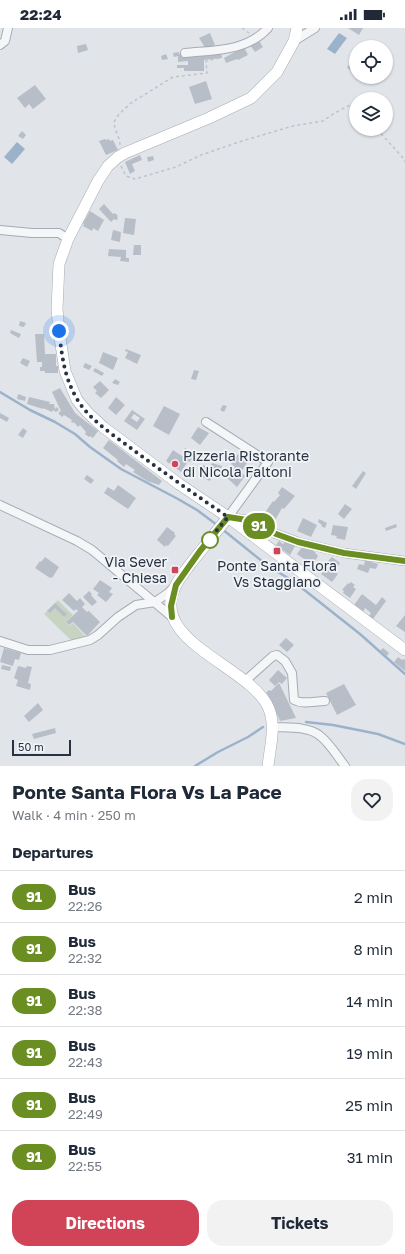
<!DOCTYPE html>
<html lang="en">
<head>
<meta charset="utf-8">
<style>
  body { margin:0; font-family:"Golos Text",sans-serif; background:#f2f2f3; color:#1f2937; height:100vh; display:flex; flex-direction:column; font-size:15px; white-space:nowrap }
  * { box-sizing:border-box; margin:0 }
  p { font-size:13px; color:#747a83 }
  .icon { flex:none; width:22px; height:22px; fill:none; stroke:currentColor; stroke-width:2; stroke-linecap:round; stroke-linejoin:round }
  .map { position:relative; height:738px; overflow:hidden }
  .panel { display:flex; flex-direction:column; background:#fff; flex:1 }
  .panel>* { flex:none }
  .badge { padding:0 8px; border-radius:13px; font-size:14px; line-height:26px }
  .controls { position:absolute; left:349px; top:12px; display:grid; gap:8px }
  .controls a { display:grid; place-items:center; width:44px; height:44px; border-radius:50%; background:#fff; box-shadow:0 1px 3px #0004; font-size:20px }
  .scale { position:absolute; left:12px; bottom:10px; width:59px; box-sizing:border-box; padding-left:4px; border:2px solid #293242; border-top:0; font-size:11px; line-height:14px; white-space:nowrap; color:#293242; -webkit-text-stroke:3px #f1f4f7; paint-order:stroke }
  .you { position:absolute; width:20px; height:20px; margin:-10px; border:3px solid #fff; border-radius:50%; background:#1a73e8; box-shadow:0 0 0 6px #1a73e833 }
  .map>.badge { position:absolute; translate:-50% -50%; box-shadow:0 0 0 2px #fff }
  h2 { padding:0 12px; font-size:15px; line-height:36px }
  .round { display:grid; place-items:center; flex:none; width:42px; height:42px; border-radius:16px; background:#f2f2f3 }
  .summary { display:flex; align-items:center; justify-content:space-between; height:68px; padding:0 12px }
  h1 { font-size:19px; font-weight:700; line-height:30px }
  .button { display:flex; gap:8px; margin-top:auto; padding:8px 12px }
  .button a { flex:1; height:46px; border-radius:16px; background:#d14458; color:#fff; font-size:16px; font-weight:700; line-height:46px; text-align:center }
  .button a+a { background:#f2f2f3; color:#1f2937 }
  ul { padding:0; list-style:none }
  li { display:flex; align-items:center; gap:12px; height:52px; padding:0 12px; border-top:1px solid #e0e1e3 }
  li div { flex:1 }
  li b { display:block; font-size:15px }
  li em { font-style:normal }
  li .badge { min-width:44px; font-weight:700; text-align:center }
  .status { display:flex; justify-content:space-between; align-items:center; height:28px; padding:0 20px; background:#fff; direction:ltr }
  .status svg { height:11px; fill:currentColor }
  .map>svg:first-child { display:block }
</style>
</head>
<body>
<div class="status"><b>22:24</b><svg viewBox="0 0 49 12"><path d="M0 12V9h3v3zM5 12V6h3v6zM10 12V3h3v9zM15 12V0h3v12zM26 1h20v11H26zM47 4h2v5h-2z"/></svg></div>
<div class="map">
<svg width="405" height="738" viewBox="0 0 405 738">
  <rect width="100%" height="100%" fill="#e1e5ea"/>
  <polygon fill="#c7d4c2" points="58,572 73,587 66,594 69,598 73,595 86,609 73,614 44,586"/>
  <g fill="#9cb2cb">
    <polygon points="339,5 347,10 335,26 327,21"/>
    <polygon points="17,114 25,121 12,136 4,129"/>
  </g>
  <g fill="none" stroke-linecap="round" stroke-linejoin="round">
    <g stroke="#9cb2cb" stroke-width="2.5">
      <polyline points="0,364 30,382 55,394 75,406 90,419 121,441 178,471 197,482 217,497"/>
      <polyline points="222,501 268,538 293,553 360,606 405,646"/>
      <polyline points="306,694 333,697 378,706 405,716"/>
      <polyline points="195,738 218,724 248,709 263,699"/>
    </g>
  </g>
  <g fill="#b8bec7" fill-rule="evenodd">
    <polygon points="348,0 363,0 359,7"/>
    <polygon points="210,5 215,17 206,21 199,10"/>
    <polygon points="258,11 263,19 255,24 250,17"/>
    <polygon points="86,16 88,22 78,25 77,18"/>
    <polygon points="244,19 248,27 238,32 237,31 226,35 224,30"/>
    <polygon points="221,23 222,30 204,32 204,43 184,43 184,40 177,40 177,37 188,37 188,33 178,34 178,28 174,29 173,25 179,24 179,26 204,25"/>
    <polygon points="166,26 168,31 162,32 161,28"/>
    <polygon points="351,36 355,40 356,39 356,44 354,46 347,39"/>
    <polygon points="206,53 212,71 195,76 189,59"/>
    <polygon points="35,57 46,71 33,81 29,76 25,80 17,70"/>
    <polygon points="22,103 26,107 23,111 18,108"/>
    <polygon points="105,111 106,112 109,111 110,113 113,112 118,122 106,127 99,113"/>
    <polygon points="140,127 142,132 132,136 135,143 130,146 125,134"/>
    <polygon points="153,128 154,132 148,134 147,129"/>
    <polygon points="104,176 113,186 115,185 118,188 117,189 118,191 116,192 114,191 111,194 99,181"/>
    <polygon points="90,183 104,192 98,203 93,200 92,203 83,198 84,196 83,195"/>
    <polygon points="125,190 136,191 134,207 123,205"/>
    <polygon points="113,202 121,204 120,214 111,212"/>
    <polygon points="134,217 141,217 141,227 133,227"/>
    <polygon points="109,221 126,222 126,230 129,230 129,234 120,233 121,229 108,228"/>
    <polygon points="20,293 26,295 24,299 19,298"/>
    <polygon points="11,302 21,306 19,310 10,305"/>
    <polygon points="35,306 44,306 45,326 56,326 56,338 58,338 58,345 45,345 45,343 40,343 40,339 42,339 42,334 37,334"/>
    <polygon points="126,321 141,327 137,336 125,330 128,324 125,323"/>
    <polygon points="103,324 118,330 113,342 99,335"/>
    <polygon points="23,330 30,333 27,339 20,335"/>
    <polygon points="85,335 92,338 89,342 83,339"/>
    <polygon points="95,340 104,345 102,348 93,343"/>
    <polygon points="194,342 199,343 196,352 191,351"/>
    <polygon points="115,351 120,354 118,357 112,355"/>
    <polygon points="100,353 109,362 101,370 95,365 97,363 93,359"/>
    <polygon points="60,360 75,385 98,403 93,410 90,408 89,409 85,406 86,404 80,397 78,399 74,394 73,395 71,394 72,392 64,387 62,389 58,385 61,383 52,364"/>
    <polygon points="18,366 26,369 25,373 17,371"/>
    <polygon points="29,369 50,374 49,376 54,376 55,381 57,379 59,382 56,384 53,382 52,384 43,380 43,381 27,376"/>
    <polygon points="116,369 125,377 116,387 108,380"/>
    <polygon points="223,377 227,378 224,384 220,382"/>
    <polygon points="164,378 180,386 169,407 153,398"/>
    <path d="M132 382 145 391 137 402 124 393ZM134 386 140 390 137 394 131 390Z"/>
    <polygon points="0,385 9,390 7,394 0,390"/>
    <polygon points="198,399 209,405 200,417 191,410"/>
    <polygon points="23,400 27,403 23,410 18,407"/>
    <polygon points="109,412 162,453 159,457 147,453 133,444 135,442 126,436 124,439 117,433 118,432 103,420"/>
    <polygon points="185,420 194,426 190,434 188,433 181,444 166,433 173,422 185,430 187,426 183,423"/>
    <polygon points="238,426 249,432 241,444 245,448 237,459 227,450 235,439 231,436"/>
    <polygon points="212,435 222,438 220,443 210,439"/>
    <polygon points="203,437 215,442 210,453 198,447"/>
    <polygon points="363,443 366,445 356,461 352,458"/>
    <polygon points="87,447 94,452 91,456 84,451"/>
    <polygon points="118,457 136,470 128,481 104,465 108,459 114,463"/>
    <polygon points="282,459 295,468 284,481 282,480 274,494 264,486 273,473 274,474 280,467 278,465"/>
    <polygon points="345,476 352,481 344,491 338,486"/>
    <polygon points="303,490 317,497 311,509 297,503"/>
    <polygon points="319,491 327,495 325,500 321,498 322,497 318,494"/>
    <polygon points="396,496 397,499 386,503 385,500"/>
    <polygon points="333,497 348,499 345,512 336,510 337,508 331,507"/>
    <polygon points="167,499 175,505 174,506 176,508 168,518 166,517 165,519 157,512"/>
    <polygon points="279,513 283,516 285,514 295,518 290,527 276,517"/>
    <polygon points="302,519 311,522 312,521 318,528 312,537 297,526"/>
    <polygon points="45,529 59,539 52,550 51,549 50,550 35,540 40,533 41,534"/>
    <polygon points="332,529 340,535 334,543 338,546 332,554 321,546 328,538 332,541 335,537 328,533"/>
    <polygon points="365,532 378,536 376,541 370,540 368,545 357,541 359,536 364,537"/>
    <polygon points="100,552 112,560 109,564 113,566 106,574 97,567 99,565 93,561"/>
    <polygon points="351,554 355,557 353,559 356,561 350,570 343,565 344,563 342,562 348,555 349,556"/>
    <polygon points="89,563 92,566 91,567 97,574 92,578 83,569"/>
    <polygon points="69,565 77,573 80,570 85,576 82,579 87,584 89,583 100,594 87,608 73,594 69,597 66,594 78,583 76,581 74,583 62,572"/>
    <polygon points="362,566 376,577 382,569 386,573 373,591 369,588 371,585 365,580 363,584 354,577"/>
    <polygon points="55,575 67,586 64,589 55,580 50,585 47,583"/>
    <polygon points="405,587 405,604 396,598"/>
    <polygon points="286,610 294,617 287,624 279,617"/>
    <polygon points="4,620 21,625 19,632 15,631 13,638 0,634"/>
    <polygon points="383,620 389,625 387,628 380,623"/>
    <polygon points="398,629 402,632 404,631 405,632 405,643 394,634"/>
    <polygon points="2,637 11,639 10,643 1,641"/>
    <polygon points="18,638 26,640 27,638 32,639 28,655 31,656 30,662 16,658 18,652 14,650"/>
    <polygon points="278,642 287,650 282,656 279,654 275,658 269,652"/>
    <polygon points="279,655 296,690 280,693 268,667 266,665 269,662 271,663"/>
    <polygon points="344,656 356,677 337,687 326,665"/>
    <polygon points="38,675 43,682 29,694 24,688"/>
    <polygon points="55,700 56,705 34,711 32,706"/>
  </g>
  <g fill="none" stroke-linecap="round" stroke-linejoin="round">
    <defs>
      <g id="street">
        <polyline points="294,13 315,0"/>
        <polyline points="0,17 5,13 8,0"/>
        <path d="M185 25C214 22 246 24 268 0"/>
        <polyline points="0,202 32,205 59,205 68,211"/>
        <polyline points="206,394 268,434 228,489 247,492 268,503 298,514 344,525 405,533"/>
        <polyline points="0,477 77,513 92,522 172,589"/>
        <polyline points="0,613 28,622 50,622 90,612 98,607 118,589 136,577 155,574 168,565 175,558"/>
        <path d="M245 653 273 628 277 627 285 633 292 645 294 672C303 677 315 673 325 673"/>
        <path d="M273 699C287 700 307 698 319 707 329 714 337 728 345 738"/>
      </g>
      <g id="secondary">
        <polyline points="297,0 294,13 277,44 251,70 209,90 125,125 118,129 108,138 98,153 68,211 59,236 57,281 59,303 65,343 77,372 88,385 103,399 179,456 228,489 405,622"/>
        <path d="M228 489C215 506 201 522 188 539 184 545 179 551 176 557 146 614 252 638 269 681 276 699 270 719 268 738"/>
      </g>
    </defs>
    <use href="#street" stroke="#a6acb4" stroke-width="10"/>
    <use href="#secondary" stroke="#a6acb4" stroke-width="12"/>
    <g stroke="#bfc3c9" stroke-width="1.5" stroke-dasharray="3 3" stroke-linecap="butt">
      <polyline points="242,0 249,5"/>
      <polyline points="377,101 403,130 405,134"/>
      <path d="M120 117C120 109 114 102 114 94L119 86 131 75 173 49 207 45 206 33 220 30"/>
      <polyline points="121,138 126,148 135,151 176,139 201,127 242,113 293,98 323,93 333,86 348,78 355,78 356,80"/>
    </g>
    <use href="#street" stroke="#f4f6f8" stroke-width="8"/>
    <use href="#secondary" stroke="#fff" stroke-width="11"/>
  </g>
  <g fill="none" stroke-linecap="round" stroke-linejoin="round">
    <defs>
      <polyline id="line" points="172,589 171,578 176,557 200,523 228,489 247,492 268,503 298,514 344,525 405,533"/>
    </defs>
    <use href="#line" stroke="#fff" stroke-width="9"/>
    <use href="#line" stroke="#6b8e23" stroke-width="6"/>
    <path stroke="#293242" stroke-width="4" stroke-dasharray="0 7.2" d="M59 303C62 328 64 349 77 371 90 393 115 408 136 424 166 446 197 468 228 489L208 513 210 512"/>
  </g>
  <g fill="#d14458" stroke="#f1f4f7" stroke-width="1.5">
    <circle cx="175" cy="436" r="4"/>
    <rect x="273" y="519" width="8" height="8" rx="2"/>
    <rect x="171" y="538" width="8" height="8" rx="2"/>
  </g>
  <circle fill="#fff" stroke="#6b8e23" stroke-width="2" cx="210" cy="512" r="8"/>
  <g text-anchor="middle" stroke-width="3.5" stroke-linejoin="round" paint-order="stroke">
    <g font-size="14" fill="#293242" stroke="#f1f4f7" text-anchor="start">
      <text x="183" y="433">Pizzeria Ristorante<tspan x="183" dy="16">di Nicola Faltoni</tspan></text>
      <text x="167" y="539" text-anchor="end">Via Sever<tspan x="167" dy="16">- Chiesa</tspan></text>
      <text x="277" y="543" text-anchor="middle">Ponte Santa Flora<tspan x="277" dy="16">Vs Staggiano</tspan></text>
    </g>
  </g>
</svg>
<div class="controls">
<a><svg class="icon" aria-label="locate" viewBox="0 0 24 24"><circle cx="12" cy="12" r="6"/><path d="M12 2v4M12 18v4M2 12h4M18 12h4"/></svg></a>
<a><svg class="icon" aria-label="layers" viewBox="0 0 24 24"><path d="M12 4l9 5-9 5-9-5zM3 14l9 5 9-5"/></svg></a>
</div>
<div class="scale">50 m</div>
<div class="you" style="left:59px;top:303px"></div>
<b class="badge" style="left:259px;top:498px;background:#6b8e23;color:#fff">91</b>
</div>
<section class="panel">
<div class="summary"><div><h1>Ponte Santa Flora Vs La Pace</h1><p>Walk · 4 min · 250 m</p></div><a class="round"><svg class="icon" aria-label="heart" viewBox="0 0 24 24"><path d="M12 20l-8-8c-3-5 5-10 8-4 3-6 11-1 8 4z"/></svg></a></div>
<h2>Departures</h2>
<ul>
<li><span class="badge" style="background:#6b8e23;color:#fff">91</span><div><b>Bus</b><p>22:26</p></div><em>2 min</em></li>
<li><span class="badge" style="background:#6b8e23;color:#fff">91</span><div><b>Bus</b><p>22:32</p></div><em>8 min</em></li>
<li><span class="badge" style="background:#6b8e23;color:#fff">91</span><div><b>Bus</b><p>22:38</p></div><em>14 min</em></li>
<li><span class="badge" style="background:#6b8e23;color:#fff">91</span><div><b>Bus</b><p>22:43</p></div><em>19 min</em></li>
<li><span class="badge" style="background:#6b8e23;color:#fff">91</span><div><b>Bus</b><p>22:49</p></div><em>25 min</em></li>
<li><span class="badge" style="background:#6b8e23;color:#fff">91</span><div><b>Bus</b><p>22:55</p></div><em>31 min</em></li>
</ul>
<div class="button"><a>Directions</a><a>Tickets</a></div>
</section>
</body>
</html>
